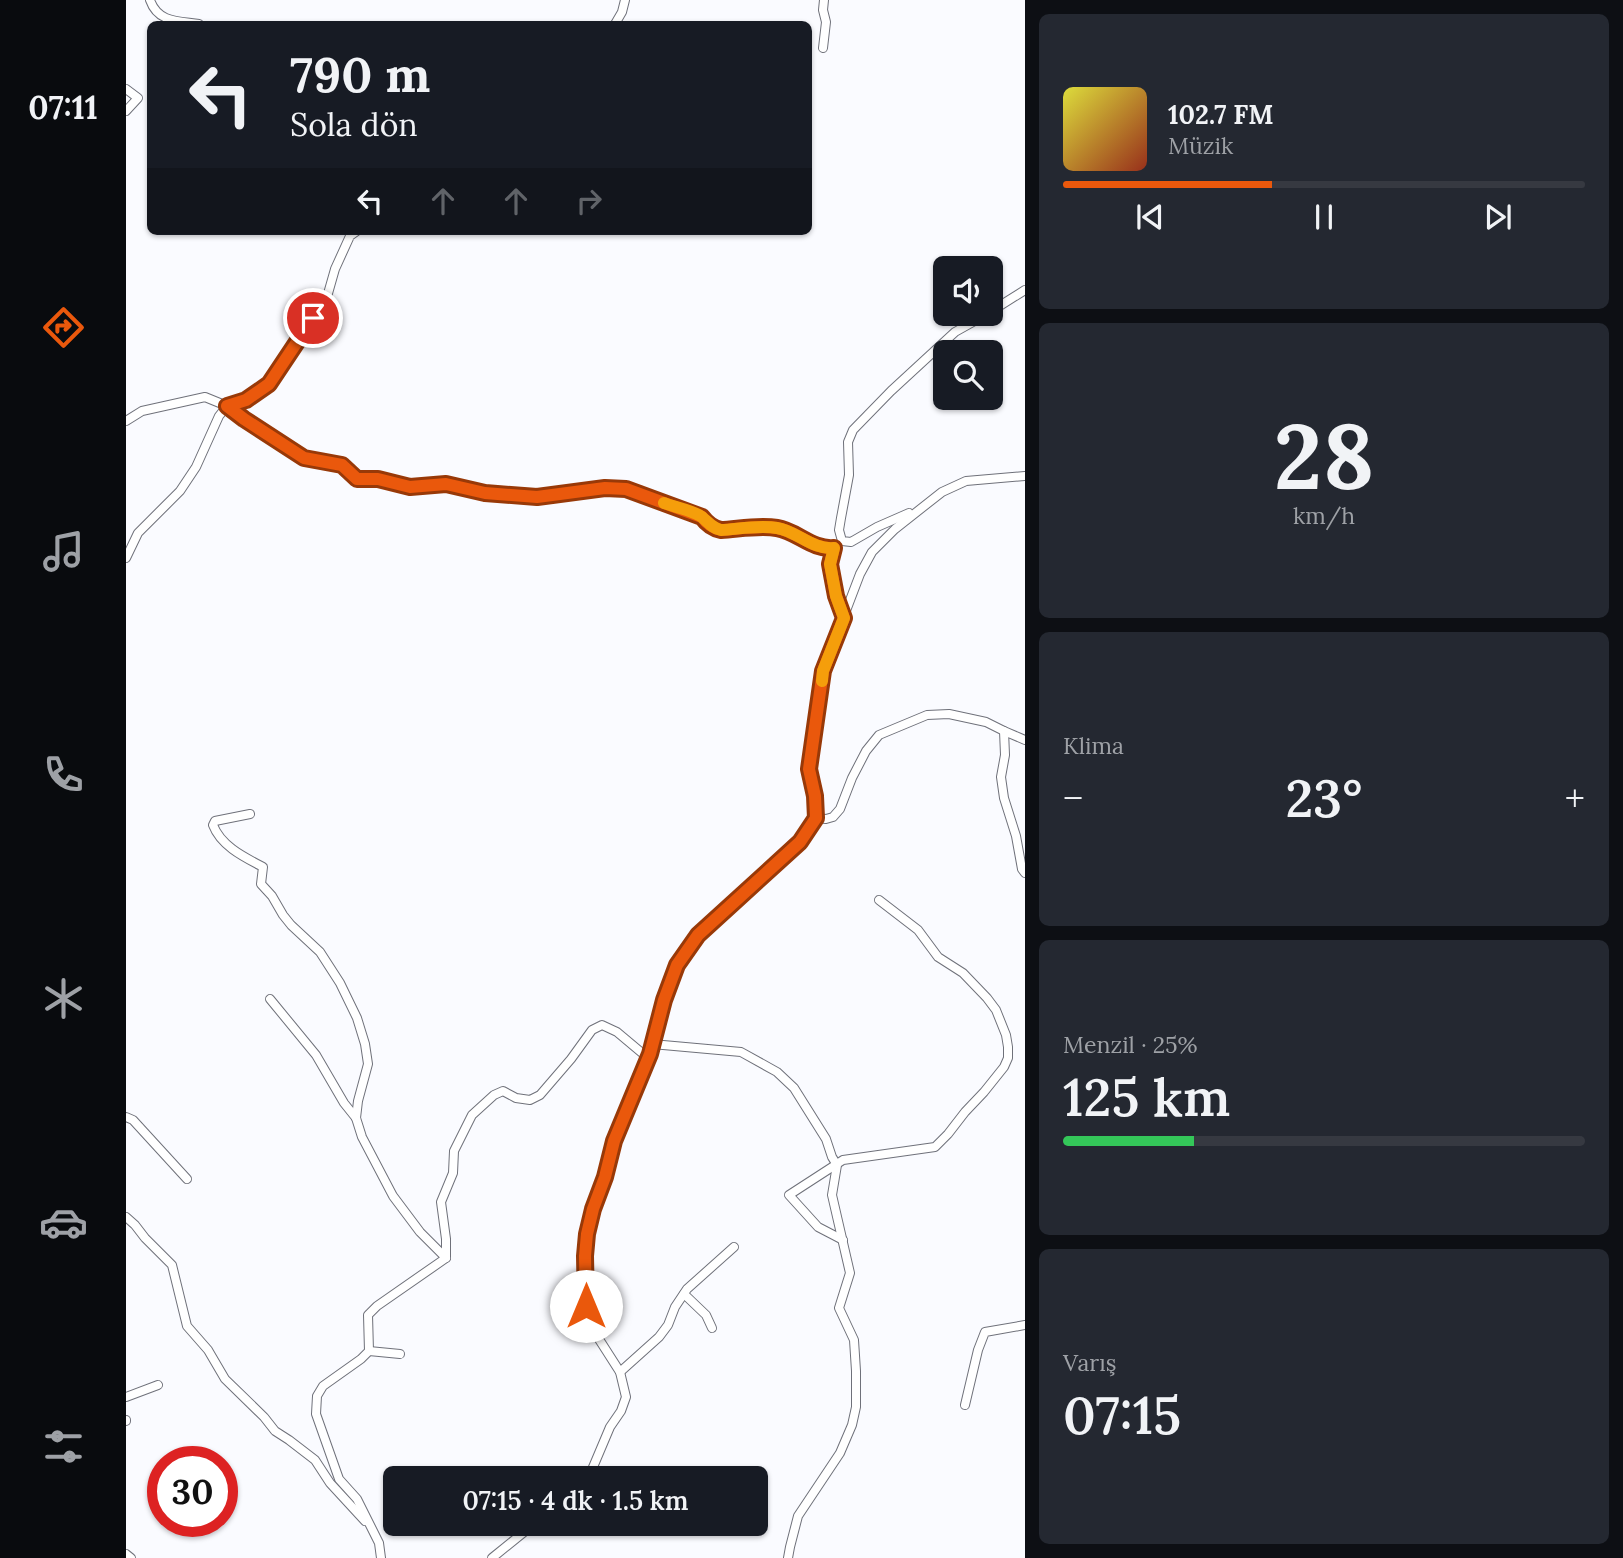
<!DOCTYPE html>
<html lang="tr">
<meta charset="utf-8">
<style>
body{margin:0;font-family:Lora,serif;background:#242831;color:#f1f3f6;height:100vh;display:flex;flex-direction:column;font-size:26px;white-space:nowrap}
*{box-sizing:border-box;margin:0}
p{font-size:23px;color:#9ea1a6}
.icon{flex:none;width:38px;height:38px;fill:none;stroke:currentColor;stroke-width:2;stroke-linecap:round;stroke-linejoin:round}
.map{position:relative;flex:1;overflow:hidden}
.side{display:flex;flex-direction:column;gap:14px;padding:14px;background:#0d0f14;width:598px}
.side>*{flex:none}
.banner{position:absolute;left:21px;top:21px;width:665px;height:214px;border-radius:10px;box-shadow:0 2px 5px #0004;background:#171b24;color:#f1f3f6;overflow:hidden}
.buttons{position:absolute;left:807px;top:256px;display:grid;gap:14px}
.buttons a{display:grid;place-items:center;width:70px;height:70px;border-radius:10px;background:#171b24;box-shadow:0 2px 5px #0004;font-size:35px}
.speed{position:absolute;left:21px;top:1446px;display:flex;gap:14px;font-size:35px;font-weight:700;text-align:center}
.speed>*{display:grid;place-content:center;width:91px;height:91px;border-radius:50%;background:#171b24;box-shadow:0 2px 5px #0004;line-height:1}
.speed .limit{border:10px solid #d22;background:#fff;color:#111}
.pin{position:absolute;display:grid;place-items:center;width:60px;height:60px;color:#fff;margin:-30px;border:4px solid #fff;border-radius:50%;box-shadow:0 2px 7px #0007}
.me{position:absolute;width:77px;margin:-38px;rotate:0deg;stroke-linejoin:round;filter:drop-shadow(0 0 5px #0008)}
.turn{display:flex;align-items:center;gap:24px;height:147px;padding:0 28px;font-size:32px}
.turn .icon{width:91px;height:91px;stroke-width:2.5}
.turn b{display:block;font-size:49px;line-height:60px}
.lanes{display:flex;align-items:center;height:66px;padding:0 28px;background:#0003;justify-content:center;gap:35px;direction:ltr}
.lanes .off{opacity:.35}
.big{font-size:52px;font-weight:600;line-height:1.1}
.side .card{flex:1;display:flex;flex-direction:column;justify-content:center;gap:10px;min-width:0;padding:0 24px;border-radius:10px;background:#242831}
.side .dial{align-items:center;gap:0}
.dial b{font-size:91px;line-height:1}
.song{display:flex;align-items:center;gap:21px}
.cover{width:84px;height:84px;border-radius:10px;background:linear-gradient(135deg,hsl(60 70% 55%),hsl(10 70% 35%))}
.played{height:7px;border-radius:4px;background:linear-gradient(90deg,#ea580c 40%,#363941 40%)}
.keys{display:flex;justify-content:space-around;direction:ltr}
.heat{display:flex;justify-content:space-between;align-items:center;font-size:38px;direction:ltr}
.charge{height:10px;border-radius:5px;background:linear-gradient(90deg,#34c759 25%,#363941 0)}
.trip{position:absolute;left:257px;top:1466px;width:385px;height:70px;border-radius:10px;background:#171b24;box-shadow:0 2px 5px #0004;font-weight:600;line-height:70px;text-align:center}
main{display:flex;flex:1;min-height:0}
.tab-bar{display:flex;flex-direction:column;width:126px;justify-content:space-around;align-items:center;background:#090b0e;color:#9ea1a6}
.tab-bar .icon{width:49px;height:49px}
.tab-bar .active{color:#ea580c}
.tab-bar b{font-size:32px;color:#f1f3f6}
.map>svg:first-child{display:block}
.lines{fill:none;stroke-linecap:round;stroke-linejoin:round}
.minor-casing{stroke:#6f717a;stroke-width:10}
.minor{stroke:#fff;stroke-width:8}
.route-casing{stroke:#983908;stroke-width:18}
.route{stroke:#ea580c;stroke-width:12}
.slow{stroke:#f59e0b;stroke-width:12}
</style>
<main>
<nav class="tab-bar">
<b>07:11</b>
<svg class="icon active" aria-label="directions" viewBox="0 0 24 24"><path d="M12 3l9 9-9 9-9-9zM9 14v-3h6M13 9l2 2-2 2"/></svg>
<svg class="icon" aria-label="music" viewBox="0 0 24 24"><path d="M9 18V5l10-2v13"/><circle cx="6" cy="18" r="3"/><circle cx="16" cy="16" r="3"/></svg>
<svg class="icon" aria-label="phone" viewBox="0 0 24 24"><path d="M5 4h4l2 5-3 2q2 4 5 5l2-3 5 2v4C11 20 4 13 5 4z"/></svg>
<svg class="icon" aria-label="climate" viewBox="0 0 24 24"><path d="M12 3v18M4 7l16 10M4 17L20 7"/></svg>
<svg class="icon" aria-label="car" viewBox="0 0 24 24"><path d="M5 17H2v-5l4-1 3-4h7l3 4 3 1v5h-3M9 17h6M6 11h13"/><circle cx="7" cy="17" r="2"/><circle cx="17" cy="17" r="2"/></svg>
<svg class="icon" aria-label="filters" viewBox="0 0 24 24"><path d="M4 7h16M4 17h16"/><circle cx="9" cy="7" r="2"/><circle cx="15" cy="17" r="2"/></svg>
</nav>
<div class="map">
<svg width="899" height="1558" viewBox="0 0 899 1558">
<rect width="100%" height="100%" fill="#fafbff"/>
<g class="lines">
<!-- minor casing -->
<g class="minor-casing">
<g id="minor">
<path d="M24,0C32,23 53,21 73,24"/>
<path d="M489,24L496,12L499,0"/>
<path d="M697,48L700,22L697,10L698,0"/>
<path d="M0,89L12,98L0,111"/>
<path d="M864,312L899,290"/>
<path d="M0,421L16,411L79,397L101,406L118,420L178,458L216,465L231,479H252L284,487L320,484L358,493L411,497L479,488L500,489L576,517C581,523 586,528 595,530C613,529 633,525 651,528C671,531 686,551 708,548"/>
<path d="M783,513L751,527L725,542L716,541L713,530L715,518L723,475L722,442L727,430L765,391L829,332L863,313"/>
<path d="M711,545C696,565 711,597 717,618"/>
<path d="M0,558L12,533L54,491L70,467L93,416L101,406L120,400L143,384L201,297L209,269L224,236L231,231"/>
<path d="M878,731L899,740"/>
<path d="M124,814L89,821L87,825C95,846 118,857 137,867L135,884L146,896L157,915L165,925L194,952L214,983L231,1018L239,1044L242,1064L232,1101L230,1118L236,1137L267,1196L294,1232L320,1258L251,1306L242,1315L243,1351L235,1359L197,1386L191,1396L190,1414L213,1479L231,1499L253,1543L255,1558"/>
<path d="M690,818L700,819L707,817L714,809L726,778L740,751L753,735L801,715L823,714L860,722L878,731L879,755L875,777L878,798L890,836L896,869L899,873"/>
<path d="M144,999L190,1055L218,1103L230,1118"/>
<path d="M526,1044L615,1052L651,1072L668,1088L700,1139L706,1157L711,1165L706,1195L724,1273L713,1308L728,1340L730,1371V1407L726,1425L714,1453L672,1516L664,1547L662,1558"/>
<path d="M0,1117L7,1120L61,1179"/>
<path d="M0,1217L9,1225L19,1238L46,1265L61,1326L82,1350L99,1379L138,1417L149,1431L163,1440L189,1460L204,1483L239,1521"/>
<path d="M717,1240L692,1227L663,1195L717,1160L809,1147L822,1134L839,1112L858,1092L878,1067L882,1058V1047L880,1035L870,1010L861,998L837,973L812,957L792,930L753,900"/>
<path d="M320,1258V1239L315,1202L327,1173L328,1151L346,1115L368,1095L377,1091L390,1098L404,1100L414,1095L445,1059L466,1030L476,1025L491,1032L522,1058"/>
<path d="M558,1294L580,1315L586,1328"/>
<path d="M243,1351L274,1354"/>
<path d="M494,1372L533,1337L542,1325L549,1307L561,1289L608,1247"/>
<path d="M0,1397L32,1385"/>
<path d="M839,1405L852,1350L859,1332L899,1325"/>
<path d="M0,1420V1421"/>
<path d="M462,1479L484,1427L495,1411L500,1397L494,1372L462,1322L459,1256L461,1234L467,1209L479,1177L488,1141L524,1054L539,1001L551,965L572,935L674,842L690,818L689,796L683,769L697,671L734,574L746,552L769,529L816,492L840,481L899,476"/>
<path d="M0,1554L5,1558"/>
<path d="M366,1558L408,1524"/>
</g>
</g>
<!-- minor -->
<use href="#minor" class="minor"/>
</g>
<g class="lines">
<!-- route casing -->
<g class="route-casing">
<path id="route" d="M187,318L143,384L120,400L101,406L118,419L178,458L216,465L231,479H252L284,487L320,484L359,493L411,497L479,488L500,489L576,517C581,524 586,528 595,530C613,529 633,525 651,528C671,531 686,550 708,548L704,564L710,596L718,618L697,671L683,769L689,796L690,818L674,842L572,935L551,965L538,1000L524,1054L488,1141L479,1177L467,1209L461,1234L459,1256L460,1306"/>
</g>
<!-- route -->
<use href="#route" class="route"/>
<!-- slow -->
<path class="slow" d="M538,503C548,507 569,511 576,517C583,523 586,528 595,530C613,529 633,525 651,528C671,531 686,550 708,548L704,564L710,596L718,618L697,671L696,681"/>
</g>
</svg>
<div class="buttons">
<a><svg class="icon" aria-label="sound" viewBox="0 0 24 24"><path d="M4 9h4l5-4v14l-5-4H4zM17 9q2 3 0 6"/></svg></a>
<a><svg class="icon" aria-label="search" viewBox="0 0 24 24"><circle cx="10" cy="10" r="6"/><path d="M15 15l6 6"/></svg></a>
</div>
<div class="speed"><div class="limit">30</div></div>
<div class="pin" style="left:187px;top:318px;background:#d93025"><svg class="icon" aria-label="arrive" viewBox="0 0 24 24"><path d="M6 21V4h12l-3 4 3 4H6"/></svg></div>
<svg class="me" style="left:460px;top:1306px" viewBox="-20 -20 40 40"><circle r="19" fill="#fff"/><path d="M0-13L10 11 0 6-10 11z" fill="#ea580c"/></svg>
<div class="trip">07:15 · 4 dk · 1.5 km</div>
<div class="banner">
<div class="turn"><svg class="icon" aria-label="left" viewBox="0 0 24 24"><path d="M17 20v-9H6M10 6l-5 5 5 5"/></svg><div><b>790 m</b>Sola dön</div></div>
<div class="lanes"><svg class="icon" aria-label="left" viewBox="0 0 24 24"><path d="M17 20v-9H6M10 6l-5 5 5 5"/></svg><svg class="icon off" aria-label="ahead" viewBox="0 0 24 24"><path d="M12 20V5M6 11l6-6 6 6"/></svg><svg class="icon off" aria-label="ahead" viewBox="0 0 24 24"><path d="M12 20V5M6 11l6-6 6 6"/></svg><svg class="icon off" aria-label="right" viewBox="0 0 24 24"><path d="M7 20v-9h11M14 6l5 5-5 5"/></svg></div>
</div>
</div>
<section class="side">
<div class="card">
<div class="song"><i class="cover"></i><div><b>102.7 FM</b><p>Müzik</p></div></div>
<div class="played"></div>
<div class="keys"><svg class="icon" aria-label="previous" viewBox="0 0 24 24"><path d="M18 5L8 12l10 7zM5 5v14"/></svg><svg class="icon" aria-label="pause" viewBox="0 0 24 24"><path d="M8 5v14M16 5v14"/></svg><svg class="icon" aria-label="next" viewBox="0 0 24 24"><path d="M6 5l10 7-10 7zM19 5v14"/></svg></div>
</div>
<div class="card dial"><b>28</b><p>km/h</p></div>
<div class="card"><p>Klima</p>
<div class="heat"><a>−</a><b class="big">23°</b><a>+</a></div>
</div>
<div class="card"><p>Menzil · 25%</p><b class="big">125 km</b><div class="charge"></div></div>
<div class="card"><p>Varış</p><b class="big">07:15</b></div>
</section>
</main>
